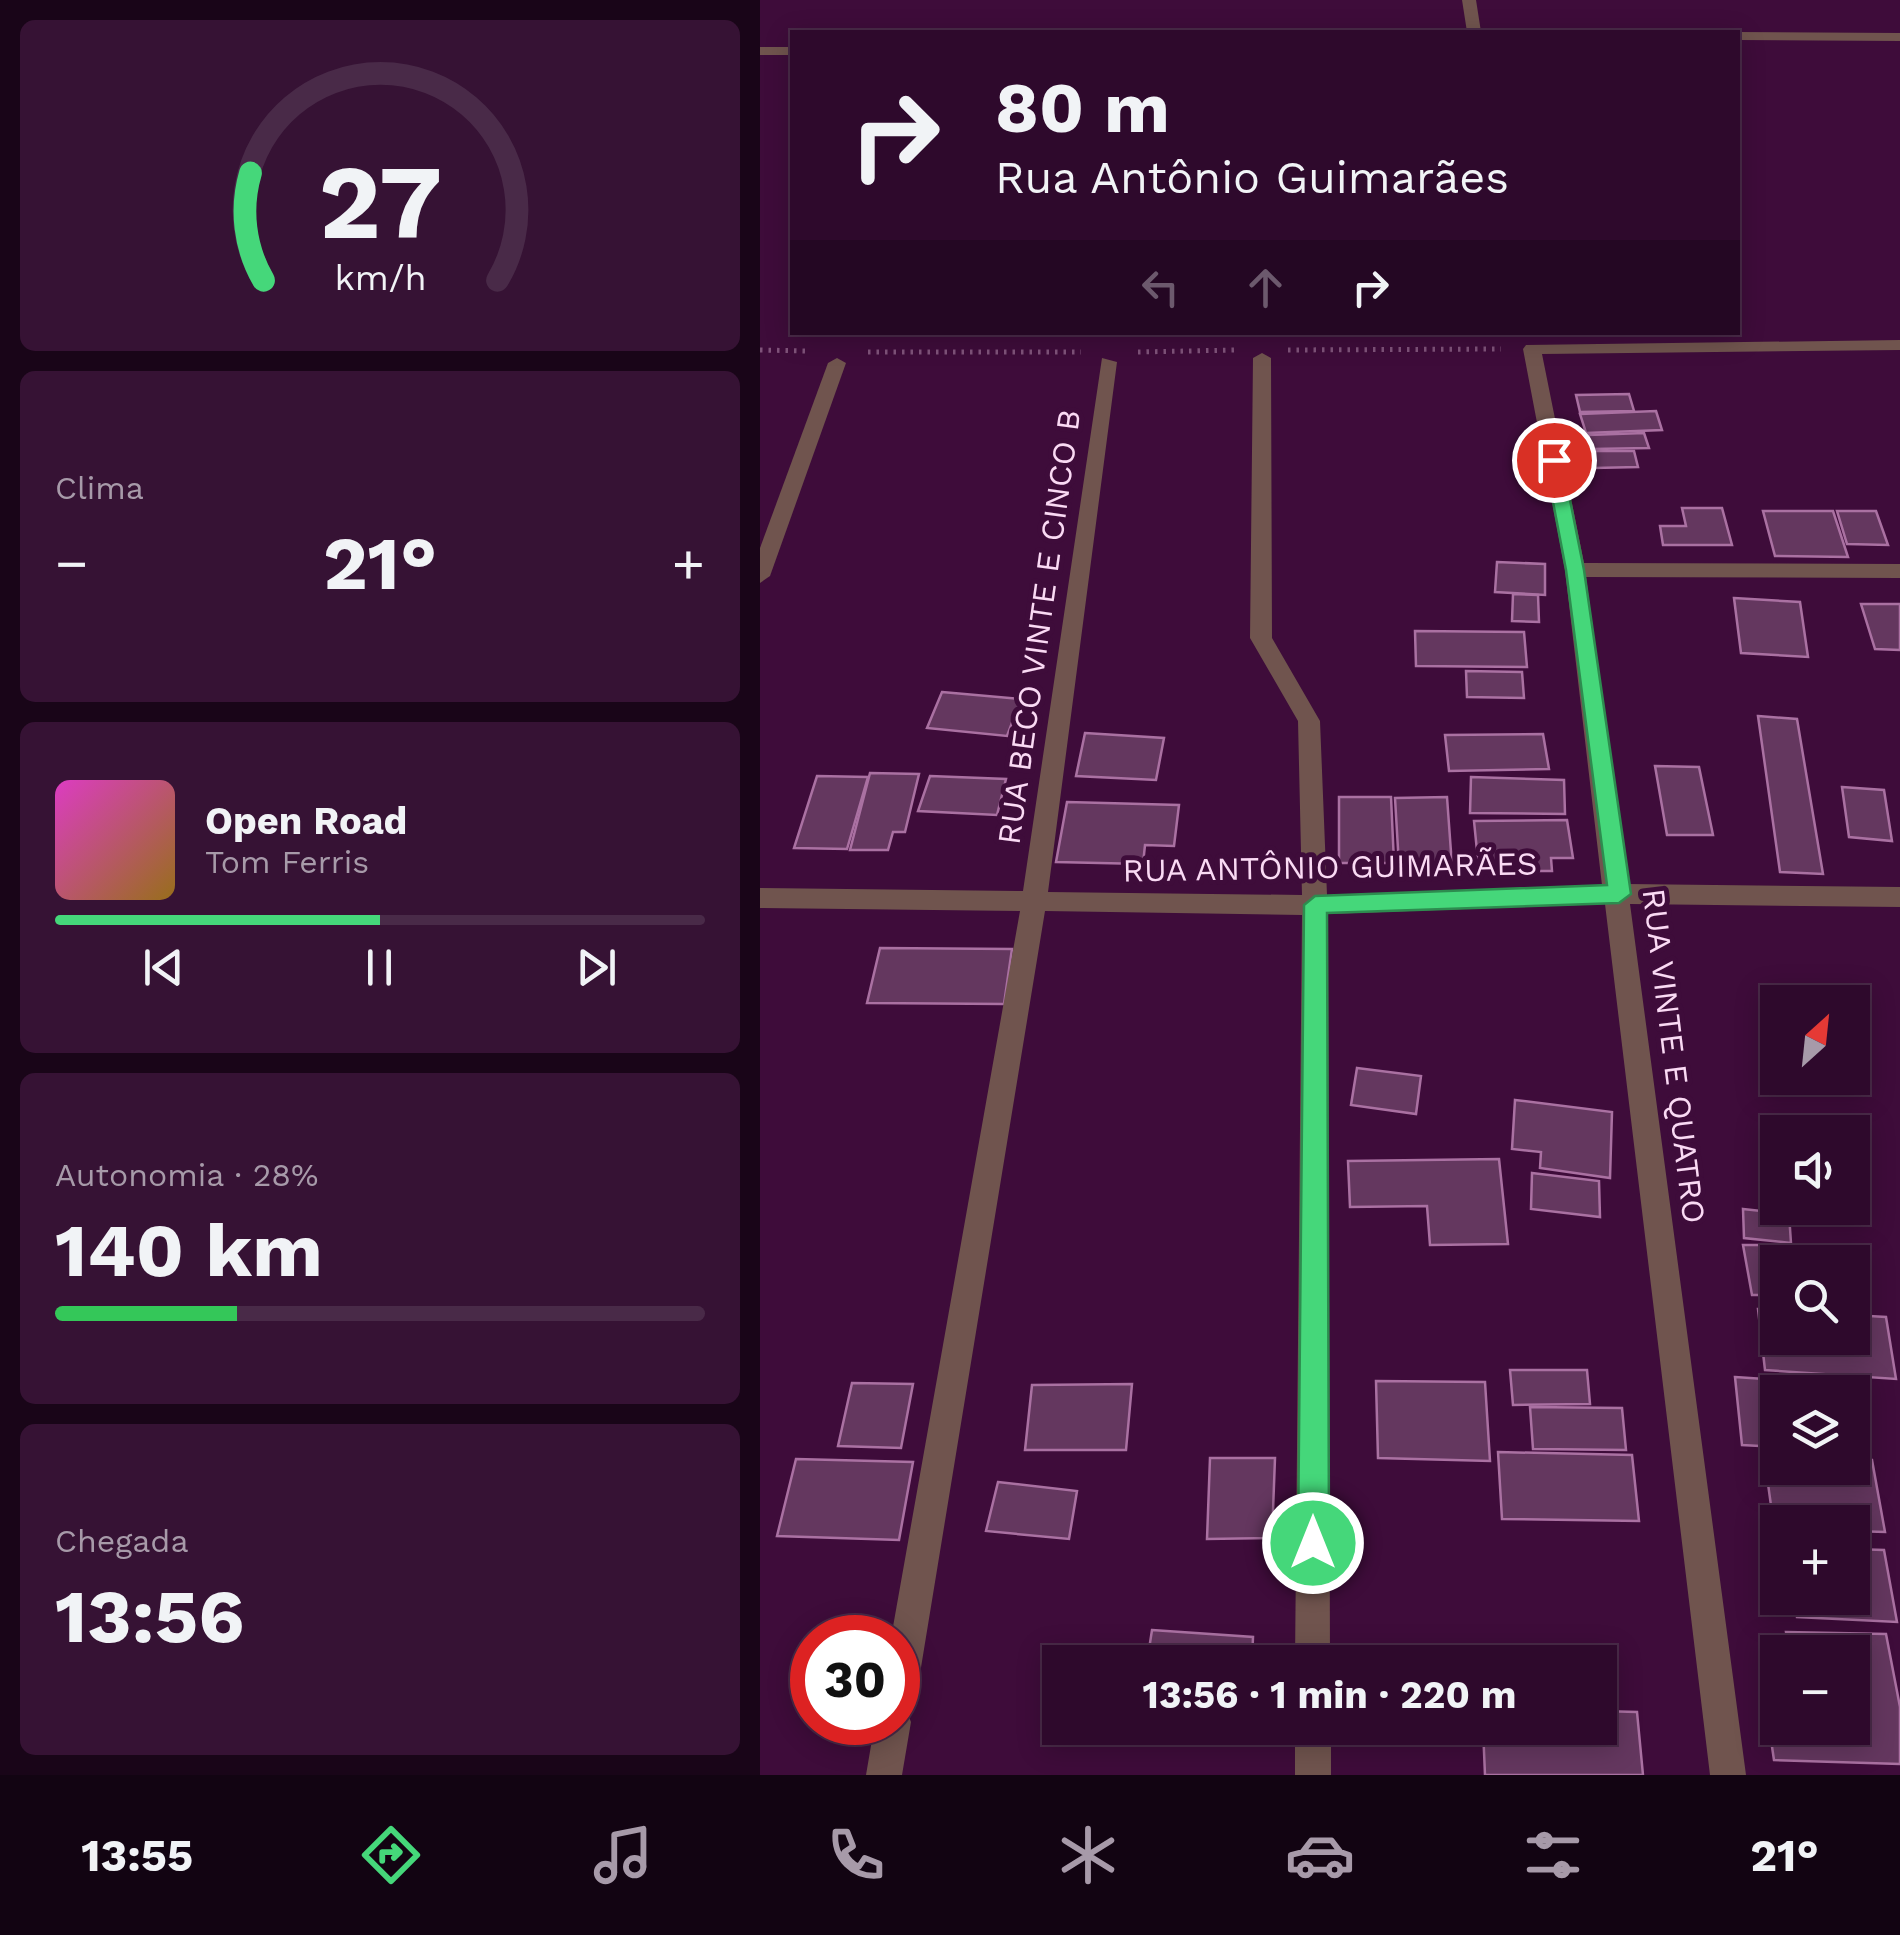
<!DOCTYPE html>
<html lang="pt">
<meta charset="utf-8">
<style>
body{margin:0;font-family:"Work Sans",sans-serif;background:#361234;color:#f1f3f6;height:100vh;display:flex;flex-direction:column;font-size:38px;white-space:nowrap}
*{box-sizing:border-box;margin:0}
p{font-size:32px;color:#a79aa9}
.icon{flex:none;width:55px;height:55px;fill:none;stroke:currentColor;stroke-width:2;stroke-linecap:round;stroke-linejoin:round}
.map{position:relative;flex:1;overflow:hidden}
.drawer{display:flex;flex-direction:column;gap:20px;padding:20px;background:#190518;width:760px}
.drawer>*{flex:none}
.banner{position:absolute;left:30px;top:30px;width:950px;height:305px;border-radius:0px;box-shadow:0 5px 25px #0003,0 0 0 2px #492a48;background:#2e092c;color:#f1f3f6;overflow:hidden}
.needle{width:65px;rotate:27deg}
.tools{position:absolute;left:1000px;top:985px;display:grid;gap:20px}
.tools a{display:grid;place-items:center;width:110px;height:110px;border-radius:0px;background:#2e092c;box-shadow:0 5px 25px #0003,0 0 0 2px #492a48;font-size:50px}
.speed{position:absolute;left:30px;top:1615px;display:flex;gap:20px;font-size:50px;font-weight:700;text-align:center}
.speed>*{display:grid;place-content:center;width:130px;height:130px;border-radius:50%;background:#2e092c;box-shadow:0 5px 25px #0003,0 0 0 2px #492a48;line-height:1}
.speed .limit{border:15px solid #d22;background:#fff;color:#111}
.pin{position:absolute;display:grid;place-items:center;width:85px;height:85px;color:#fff;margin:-42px;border:5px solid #fff;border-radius:50%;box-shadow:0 2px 10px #0007}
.me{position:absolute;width:110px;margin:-55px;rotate:0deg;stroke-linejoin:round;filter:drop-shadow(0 0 8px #0008)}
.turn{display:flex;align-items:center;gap:35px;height:210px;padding:0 40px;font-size:45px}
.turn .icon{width:130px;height:130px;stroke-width:2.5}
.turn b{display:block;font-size:70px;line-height:85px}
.lanes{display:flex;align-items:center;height:95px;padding:0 40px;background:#0003;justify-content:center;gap:50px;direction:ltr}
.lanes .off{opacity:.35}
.big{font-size:75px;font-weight:700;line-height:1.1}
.drawer .widget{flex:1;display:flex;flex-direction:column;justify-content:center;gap:15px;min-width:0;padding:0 35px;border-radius:15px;background:#361234}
.drawer .dial{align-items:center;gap:0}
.dial svg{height:260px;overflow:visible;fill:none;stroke:#492a48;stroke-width:7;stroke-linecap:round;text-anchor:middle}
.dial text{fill:#f1f3f6;stroke:none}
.song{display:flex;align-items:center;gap:30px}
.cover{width:120px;height:120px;border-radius:15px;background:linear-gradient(135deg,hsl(310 70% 55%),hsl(40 70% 35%))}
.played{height:10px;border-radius:5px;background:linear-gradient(90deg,#45d77a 50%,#492a48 50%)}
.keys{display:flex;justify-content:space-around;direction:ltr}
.heat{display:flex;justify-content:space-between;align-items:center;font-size:55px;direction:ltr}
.charge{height:15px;border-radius:8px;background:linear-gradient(90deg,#34c759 28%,#492a48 0)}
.trip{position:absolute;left:282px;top:1645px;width:575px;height:100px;border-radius:0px;background:#2e092c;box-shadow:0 5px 25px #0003,0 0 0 2px #492a48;font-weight:700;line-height:100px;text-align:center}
.menu{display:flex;height:160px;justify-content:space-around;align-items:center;background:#120412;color:#a79aa9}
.menu .icon{width:70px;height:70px}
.menu .selected{color:#45d77a}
.menu b{font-size:45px;color:#f1f3f6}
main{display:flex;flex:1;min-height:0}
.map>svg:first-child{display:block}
.building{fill:#64375f;stroke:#aa71a2;stroke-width:2.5}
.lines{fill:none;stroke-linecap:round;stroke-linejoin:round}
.path{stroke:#7f537a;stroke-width:5;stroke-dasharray:2.5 6;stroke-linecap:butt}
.minor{fill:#70544e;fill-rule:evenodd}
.route{fill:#45d77a;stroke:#2d8c4f;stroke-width:2.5}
.labels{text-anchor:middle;stroke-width:10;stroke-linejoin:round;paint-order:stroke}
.street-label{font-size:32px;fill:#fadaf4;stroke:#3e0c3a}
</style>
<main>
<section class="drawer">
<div class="widget dial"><svg viewBox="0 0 100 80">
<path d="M14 69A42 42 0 1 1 86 69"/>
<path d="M14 69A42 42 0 0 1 10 36" stroke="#45d77a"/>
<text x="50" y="56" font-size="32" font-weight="700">27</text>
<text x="50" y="72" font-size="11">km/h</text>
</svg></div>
<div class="widget"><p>Clima</p>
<div class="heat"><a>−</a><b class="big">21°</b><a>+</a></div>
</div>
<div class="widget">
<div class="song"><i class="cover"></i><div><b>Open Road</b><p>Tom Ferris</p></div></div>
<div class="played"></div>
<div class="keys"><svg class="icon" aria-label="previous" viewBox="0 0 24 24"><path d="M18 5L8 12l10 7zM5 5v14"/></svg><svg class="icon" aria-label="pause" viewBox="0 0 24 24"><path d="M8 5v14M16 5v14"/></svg><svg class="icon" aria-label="next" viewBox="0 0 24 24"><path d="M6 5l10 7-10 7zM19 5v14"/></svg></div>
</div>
<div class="widget"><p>Autonomia · 28%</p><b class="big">140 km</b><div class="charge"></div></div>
<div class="widget"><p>Chegada</p><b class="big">13:56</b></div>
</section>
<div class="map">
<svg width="1140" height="1775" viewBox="0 0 1140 1775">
<rect width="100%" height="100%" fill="#3e0c3a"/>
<!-- building -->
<g class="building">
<path d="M869,394L874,411L820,412L816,395Z"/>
<path d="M896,411L902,430L826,433L820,414Z"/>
<path d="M884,433L889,448L832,449L828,435Z"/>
<path d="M830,451H874L878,467L834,468Z"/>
<path d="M922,508H962L972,545H903L900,526H926Z"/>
<path d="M1003,511H1073L1088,557L1015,556Z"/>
<path d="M1077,511H1116L1128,545L1087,544Z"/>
<path d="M737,562L785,564V595L735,592Z"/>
<path d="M753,594L778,595L779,622L752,621Z"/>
<path d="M974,598L1040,602L1048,657L981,653Z"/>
<path d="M1101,604H1140V650L1115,649Z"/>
<path d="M655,631L764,632L767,667L656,666Z"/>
<path d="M706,671L762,672L764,698L707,697Z"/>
<path d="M182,692L261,699L247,736L167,728Z"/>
<path d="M998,716L1037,719L1063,874L1020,872Z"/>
<path d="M325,733L404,738L396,780L316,776Z"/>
<path d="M783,734L789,769L689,771L685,735Z"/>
<path d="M895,766L939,767L953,835H907Z"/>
<path d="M110,773L159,774L145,832H133L128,850H90Z"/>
<path d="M57,776L108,777L87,849L34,848Z"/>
<path d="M170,776L246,779L237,815L158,811Z"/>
<path d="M711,777L804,780L805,814L710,813Z"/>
<path d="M1082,787L1124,790L1132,841L1089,837Z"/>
<path d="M579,797H631L634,863H579Z"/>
<path d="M687,797L692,866H639L635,798Z"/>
<path d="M307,802L419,805L414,846L385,845L383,864L296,862Z"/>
<path d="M807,820L813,858H791L792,871H719L714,821Z"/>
<path d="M120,948L252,949L244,1004L107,1003Z"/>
<path d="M597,1068L661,1076L656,1114L591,1105Z"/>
<path d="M755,1100L852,1112L850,1178L780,1168L781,1152L752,1149Z"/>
<path d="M739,1159L748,1244L670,1245L667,1206L590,1207L588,1161Z"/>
<path d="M772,1173L839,1181L840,1217L771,1209Z"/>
<path d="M983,1209L1029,1214L1031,1243L984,1238Z"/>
<path d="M983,1245H1078L1082,1262H1018V1295H992Z"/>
<path d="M998,1309L1018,1310V1338H1092V1315L1126,1317L1136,1379L1005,1370Z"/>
<path d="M750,1370H827L830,1404L753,1405Z"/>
<path d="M975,1377L1094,1385L1105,1454L1092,1453V1392H1018V1447L982,1445Z"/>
<path d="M616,1381L725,1382L730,1461L618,1458Z"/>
<path d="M92,1383L153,1384L141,1448L78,1446Z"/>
<path d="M372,1384L366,1450H265L272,1385Z"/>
<path d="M770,1407L862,1408L866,1450L773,1449Z"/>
<path d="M738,1452L872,1455L879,1521L742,1519Z"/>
<path d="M1004,1455L1018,1456V1468H1092V1459L1112,1460L1125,1532L1092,1531V1522H1018L1014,1527Z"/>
<path d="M450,1458H515L512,1538L447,1539Z"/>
<path d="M36,1459L153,1462L139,1540L17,1536Z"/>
<path d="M238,1482L317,1491L309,1539L226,1531Z"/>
<path d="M1092,1549L1124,1550L1137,1622L1037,1617L1035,1598H1092Z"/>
<path d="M392,1630L493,1637L492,1662H387Z"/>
<path d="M1026,1632L1126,1634L1140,1707V1764L1014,1760L1005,1700H1018V1728H1092V1652H1029Z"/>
<path d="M840,1711L877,1712L883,1775H725L723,1728H840Z"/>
</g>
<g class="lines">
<!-- path -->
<g class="path">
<path d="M0,350L46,351"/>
<path d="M528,350L741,349"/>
<path d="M108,352H321"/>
<path d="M378,352L476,350"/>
</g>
<!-- minor -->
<g class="minor">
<path d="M702,0H716L721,32H707Z"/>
<path d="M975,32H978L1140,33V41L978,40Z"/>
<rect x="0" y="47" width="32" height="8"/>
<path d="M1140,340V350L782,354L824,563L1140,564V578L826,577L867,884L1140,887V907L870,904L986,1775H950L845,904L568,914L570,1662H535L542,915L285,911L156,1698L147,1712L151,1722L142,1775H106L115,1722H138V1638H131L260,911L0,908V888L263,891L342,358L357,362L288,892L542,895L538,721L490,638L493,358L502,353L511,358L512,638L560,721L567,895L842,885L805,570L763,349L766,345Z"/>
<path d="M77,358L86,363L10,576L0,583V548L68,363Z"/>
<rect x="535" y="1728" width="36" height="47"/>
</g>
</g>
<!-- route -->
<path class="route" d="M794,454L802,460L824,570L871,894L859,903L567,913L569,1543L564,1554L553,1558L542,1554L538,1543L544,905L555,896L847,885L806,570L785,460Z"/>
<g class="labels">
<!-- street labels -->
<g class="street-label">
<text transform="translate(279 627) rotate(-82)" y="11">RUA BECO VINTE E CINCO B</text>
<text transform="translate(570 867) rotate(-1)" y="11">RUA ANTÔNIO GUIMARÃES</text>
<text transform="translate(914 1056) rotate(83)" y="11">RUA VINTE E QUATRO</text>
</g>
</g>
</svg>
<div class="tools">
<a><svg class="needle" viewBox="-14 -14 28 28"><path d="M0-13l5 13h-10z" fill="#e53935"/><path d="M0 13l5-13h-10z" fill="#a79aa9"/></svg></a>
<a><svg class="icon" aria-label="sound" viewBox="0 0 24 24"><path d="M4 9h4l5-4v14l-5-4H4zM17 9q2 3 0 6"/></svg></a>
<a><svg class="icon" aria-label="search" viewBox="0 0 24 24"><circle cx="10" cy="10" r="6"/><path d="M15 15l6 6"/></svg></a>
<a><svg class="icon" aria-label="layers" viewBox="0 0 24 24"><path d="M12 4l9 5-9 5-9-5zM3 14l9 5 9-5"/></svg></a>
<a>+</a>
<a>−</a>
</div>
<div class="speed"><div class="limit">30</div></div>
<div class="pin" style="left:794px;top:460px;background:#d93025"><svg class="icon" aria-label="arrive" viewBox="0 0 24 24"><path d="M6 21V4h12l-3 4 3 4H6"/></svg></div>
<svg class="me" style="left:553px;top:1543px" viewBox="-20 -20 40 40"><circle r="17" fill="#45d77a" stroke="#fff" stroke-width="3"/><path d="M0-11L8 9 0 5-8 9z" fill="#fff"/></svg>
<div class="trip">13:56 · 1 min · 220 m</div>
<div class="banner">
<div class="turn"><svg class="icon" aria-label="right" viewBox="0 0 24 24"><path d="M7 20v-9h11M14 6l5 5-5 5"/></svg><div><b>80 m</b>Rua Antônio Guimarães</div></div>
<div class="lanes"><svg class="icon off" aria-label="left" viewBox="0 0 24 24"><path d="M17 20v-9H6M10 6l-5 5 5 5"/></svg><svg class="icon off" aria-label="ahead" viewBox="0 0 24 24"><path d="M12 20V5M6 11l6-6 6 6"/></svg><svg class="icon" aria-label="right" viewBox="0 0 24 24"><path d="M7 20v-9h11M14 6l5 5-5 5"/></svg></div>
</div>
</div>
</main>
<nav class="menu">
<b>13:55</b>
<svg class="icon selected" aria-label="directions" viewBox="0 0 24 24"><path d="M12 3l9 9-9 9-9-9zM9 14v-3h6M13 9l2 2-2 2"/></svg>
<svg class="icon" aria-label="music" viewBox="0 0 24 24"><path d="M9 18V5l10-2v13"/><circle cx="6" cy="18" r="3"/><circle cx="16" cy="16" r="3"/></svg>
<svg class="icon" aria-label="phone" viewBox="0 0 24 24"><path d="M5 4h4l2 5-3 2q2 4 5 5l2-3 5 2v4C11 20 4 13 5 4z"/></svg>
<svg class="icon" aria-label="climate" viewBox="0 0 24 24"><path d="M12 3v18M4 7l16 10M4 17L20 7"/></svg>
<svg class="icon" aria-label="car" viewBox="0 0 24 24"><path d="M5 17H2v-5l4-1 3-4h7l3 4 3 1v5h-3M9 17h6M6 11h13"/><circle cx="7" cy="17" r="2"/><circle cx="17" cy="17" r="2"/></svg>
<svg class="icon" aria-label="filters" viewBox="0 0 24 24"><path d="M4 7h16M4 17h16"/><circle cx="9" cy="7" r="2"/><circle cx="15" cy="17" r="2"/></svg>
<b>21°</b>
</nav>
